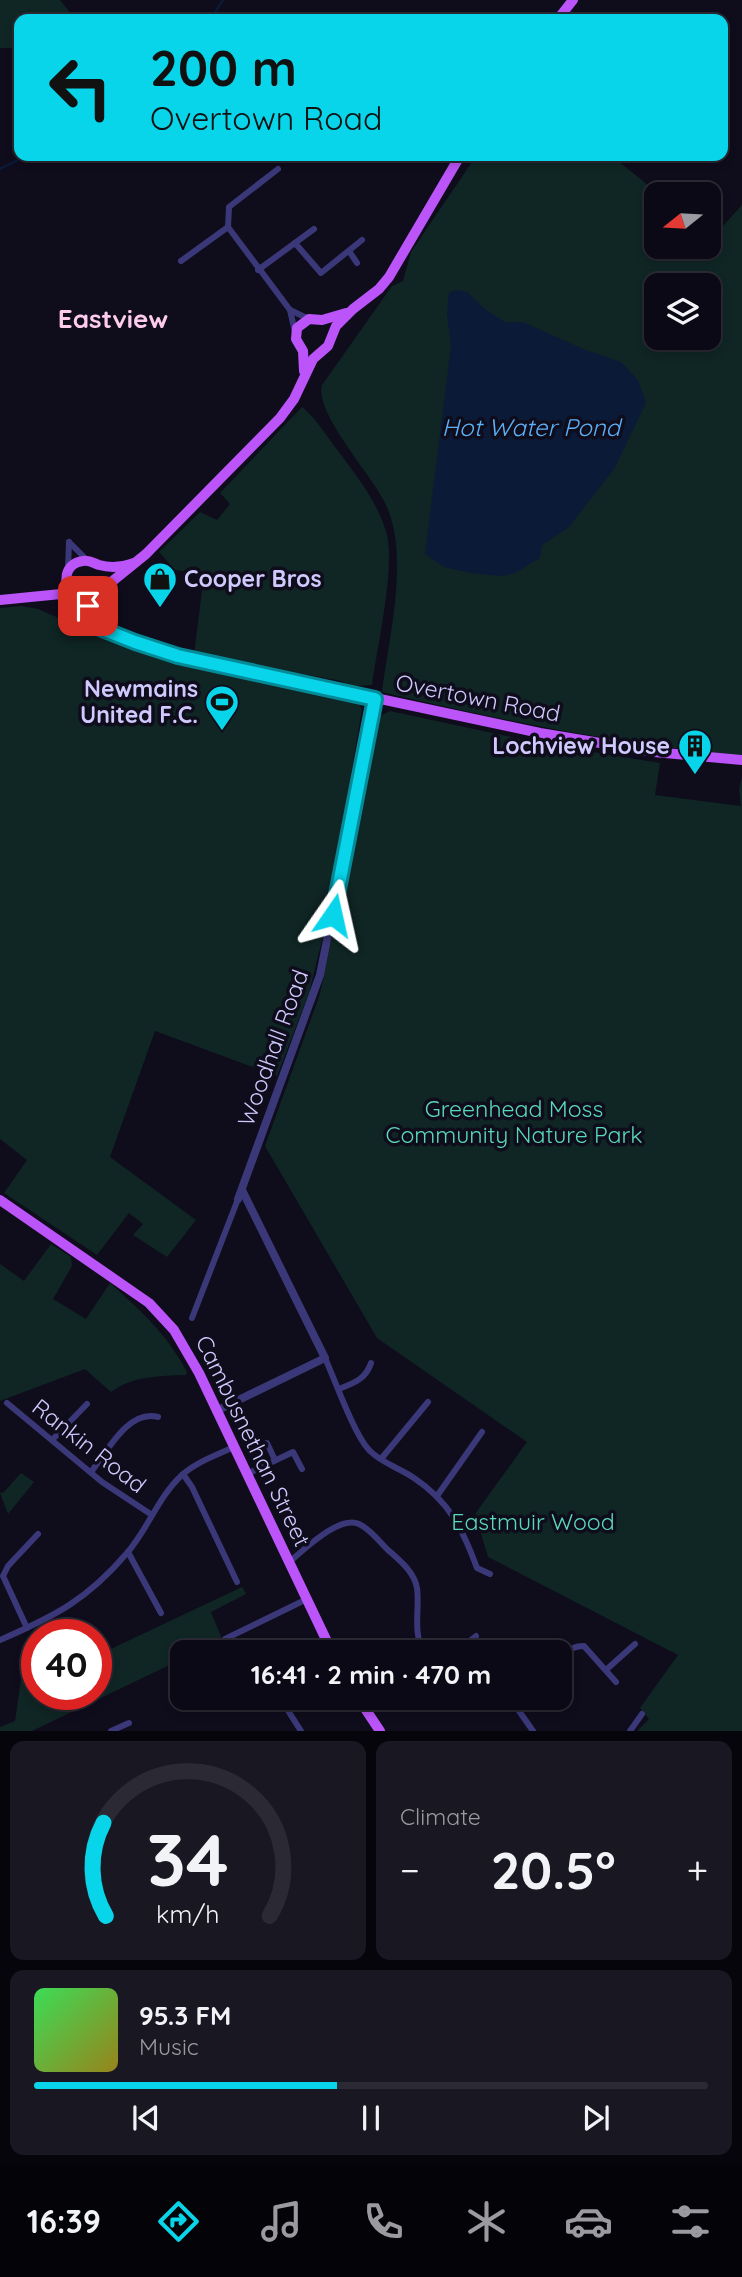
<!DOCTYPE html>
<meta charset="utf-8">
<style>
body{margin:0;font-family:Quicksand,sans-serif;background:#191722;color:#f1f3f6;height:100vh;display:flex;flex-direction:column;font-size:26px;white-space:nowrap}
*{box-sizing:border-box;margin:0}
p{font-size:23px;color:#9a9aa0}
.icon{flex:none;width:38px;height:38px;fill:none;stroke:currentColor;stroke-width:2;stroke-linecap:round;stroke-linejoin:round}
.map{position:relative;height:1731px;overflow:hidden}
.sheet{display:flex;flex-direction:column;gap:10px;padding:10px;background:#06050c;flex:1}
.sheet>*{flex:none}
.hud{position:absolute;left:14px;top:14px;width:714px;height:147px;border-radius:14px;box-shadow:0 4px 10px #0003,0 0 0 2px #2b2a34;background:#08d4ea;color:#111;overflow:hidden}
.needle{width:46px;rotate:252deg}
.controls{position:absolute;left:644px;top:182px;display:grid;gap:14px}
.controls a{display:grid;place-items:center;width:77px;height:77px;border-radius:14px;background:#0b0915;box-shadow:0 4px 10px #0003,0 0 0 2px #2b2a34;font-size:35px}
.speed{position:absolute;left:21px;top:1619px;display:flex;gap:14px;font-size:35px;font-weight:700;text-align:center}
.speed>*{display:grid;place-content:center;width:91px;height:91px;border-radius:50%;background:#0b0915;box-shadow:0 4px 10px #0003,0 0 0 2px #2b2a34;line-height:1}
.speed .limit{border:10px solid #d22;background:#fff;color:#111}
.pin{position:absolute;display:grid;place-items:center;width:60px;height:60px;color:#fff;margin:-30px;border-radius:14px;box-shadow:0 4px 10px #0006}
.me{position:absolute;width:77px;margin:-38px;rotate:11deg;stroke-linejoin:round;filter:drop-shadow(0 0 5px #0008)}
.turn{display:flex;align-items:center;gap:24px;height:147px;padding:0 21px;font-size:32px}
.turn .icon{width:91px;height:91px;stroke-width:2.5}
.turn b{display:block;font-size:49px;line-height:60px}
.big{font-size:52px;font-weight:700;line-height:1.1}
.sheet .widget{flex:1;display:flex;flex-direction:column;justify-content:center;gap:10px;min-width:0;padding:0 24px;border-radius:14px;background:#191722}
.sheet .dial{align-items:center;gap:0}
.dial svg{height:182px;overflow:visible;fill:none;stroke:#2b2a34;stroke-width:7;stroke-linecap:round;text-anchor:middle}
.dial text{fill:#f1f3f6;stroke:none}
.song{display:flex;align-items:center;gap:21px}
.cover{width:84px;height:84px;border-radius:10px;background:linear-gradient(135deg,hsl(130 70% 55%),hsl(50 70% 35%))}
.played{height:7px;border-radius:4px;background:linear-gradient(90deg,#08d4ea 45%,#2b2a34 45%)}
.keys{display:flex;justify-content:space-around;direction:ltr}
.heat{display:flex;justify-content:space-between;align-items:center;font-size:38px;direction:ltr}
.sheet .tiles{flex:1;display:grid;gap:10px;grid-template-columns:1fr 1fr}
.widget:last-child{grid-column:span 2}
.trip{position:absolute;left:170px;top:1640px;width:402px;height:70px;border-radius:14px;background:#0b0915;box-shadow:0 4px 10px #0003,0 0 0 2px #2b2a34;font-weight:700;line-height:70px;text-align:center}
.tabs{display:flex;height:112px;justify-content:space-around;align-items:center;background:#040408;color:#9a9aa0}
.tabs .icon{width:49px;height:49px}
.tabs .active{color:#08d4ea}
.tabs b{font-size:32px;color:#f1f3f6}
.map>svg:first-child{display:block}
.green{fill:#0f2625;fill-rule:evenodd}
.water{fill:#0a1a37}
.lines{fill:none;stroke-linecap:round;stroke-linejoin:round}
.stream{stroke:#0a1a37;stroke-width:2.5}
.minor{stroke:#3b3879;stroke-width:6}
.tertiary{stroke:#3b3879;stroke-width:8}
.primary{stroke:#bb54f9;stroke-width:10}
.route-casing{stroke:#058a98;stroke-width:18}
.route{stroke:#08d4ea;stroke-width:12}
.labels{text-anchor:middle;stroke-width:7;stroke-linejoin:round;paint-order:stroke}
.poi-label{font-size:23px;font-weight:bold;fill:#cfc9fd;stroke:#0f0c1c;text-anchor:end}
.street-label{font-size:23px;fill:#cfc9fd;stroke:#0f0c1c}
.park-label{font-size:23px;fill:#59d9b9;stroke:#0f0c1c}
.water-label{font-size:24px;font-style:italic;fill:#5bb0f9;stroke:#0f0c1c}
.quarter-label{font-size:26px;font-weight:bold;fill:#fdcbeb;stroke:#0f0c1c}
</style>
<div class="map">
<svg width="742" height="1731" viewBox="0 0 742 1731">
<rect width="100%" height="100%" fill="#0f0c1c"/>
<!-- green -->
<g class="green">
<path d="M0,0H60L75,19H19V48H0Z"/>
<path d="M476,156H612L659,194H656V247H709V236L712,238L742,205V755C620,745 501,720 382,692C389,636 411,552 384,501C371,474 314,412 322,385L392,286L403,281L411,252ZM656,285H709V338H656Z"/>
<path d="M302,407C318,420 326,436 339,452C358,478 379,504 387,535C395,570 377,647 372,685L355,686L337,680L194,655L204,574L175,570L159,552L200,512L217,520L230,504L220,493Z"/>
<path d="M22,606L38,609L120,645L161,659L350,699L359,704L362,709L326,924L309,993L277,1076L155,1031L110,1157L196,1220L167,1257L133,1235L143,1224L129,1213L97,1255L4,1193L27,1160L0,1139V608Z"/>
<path d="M390,711L544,744L660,763L655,795L741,806L739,790L742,776V1731H637L649,1719L640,1708L678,1655L488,1557L475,1514L527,1442L377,1338L265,1146L320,994L377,723L382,715Z"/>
<path d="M51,1244L71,1257L72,1266L53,1299L86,1319L110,1283C142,1312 167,1334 187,1372L186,1375C160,1376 132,1376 111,1392L85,1369L0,1401V1264L24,1281Z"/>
<path d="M21,1473L34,1482L8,1514L0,1493L4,1492Z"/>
<path d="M242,1587L246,1594L211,1612L222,1639L195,1652H182V1659L32,1731H0V1727L15,1721L21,1679L37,1674V1694H96V1656Z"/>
</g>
<!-- water -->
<path class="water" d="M456,290L467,292L486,310L505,322H523L583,349L621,362L638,380L646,403L614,469L568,528L542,545L540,558L515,573L501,576L471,573L444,567L425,554L451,347L447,313L449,293Z"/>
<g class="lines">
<!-- stream -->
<g class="stream">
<path d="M211,19L223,0"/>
<path d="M0,169L26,156"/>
</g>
<!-- minor -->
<g class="minor">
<path d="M278,169L229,207L228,227L290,310L295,332"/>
<path d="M295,243L321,273L362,240"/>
<path d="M349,251L357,263"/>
<path d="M181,261L228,227"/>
<path d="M258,270L314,229"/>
<path d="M290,310L309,319"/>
<path d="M69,542L87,560"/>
<path d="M68,568L69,542"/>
<path d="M192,1318L238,1199"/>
<path d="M325,1358C335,1380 354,1434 369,1450C381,1463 400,1468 414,1478C450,1502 463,1530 477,1568L490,1574"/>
<path d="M339,1389C354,1383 366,1379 371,1363"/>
<path d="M7,1403L102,1482L152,1515"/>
<path d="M52,1440L87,1404"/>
<path d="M267,1443L275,1460"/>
<path d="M381,1459L428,1402"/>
<path d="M91,1472C107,1452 128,1409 158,1417"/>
<path d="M183,1474L192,1487L237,1582"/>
<path d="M247,1474L293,1452L302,1469"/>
<path d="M437,1496L482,1432"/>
<path d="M128,1552L161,1613"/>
<path d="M289,1562C304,1550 339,1515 359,1524C370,1529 379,1541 387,1549C399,1560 414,1571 417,1588C420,1609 412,1632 424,1652"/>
<path d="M27,1628L3,1576L8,1566L38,1534"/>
<path d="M225,1639L307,1599"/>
<path d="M0,1640C55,1616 87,1600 127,1553C148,1529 158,1497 182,1475C196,1462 217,1455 234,1447"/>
<path d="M456,1652L476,1636"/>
<path d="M560,1659C568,1651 572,1646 584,1646L616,1682"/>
<path d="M607,1669L635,1644"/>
<path d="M280,1698L301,1731"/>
<path d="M474,1698C487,1707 492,1704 505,1698"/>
<path d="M510,1698L533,1731"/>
<path d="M111,1731L129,1723"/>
<path d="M630,1731L642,1714"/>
</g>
<!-- tertiary -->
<g class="tertiary">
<path d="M238,1199L320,975L375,699"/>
<path d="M216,1411L325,1358L242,1190"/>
</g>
<!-- primary -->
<g class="primary">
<path d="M558,19L573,0"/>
<path d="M304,371L303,351L296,339L297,328L309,319L322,320L346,313"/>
<path d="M73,596C62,584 64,563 83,561C90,560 93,563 99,565C110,568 123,567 134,563"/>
<path d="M0,600L61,594L84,600H90"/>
<path d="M84,600L102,629L178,656L540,733L654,752L742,760"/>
<path d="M94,617L96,601L104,588L146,554L280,418L294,399L313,359L328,346L336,326L353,309L379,289L389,277L460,156"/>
<path d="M0,1200L149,1303L174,1330L199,1373L332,1652"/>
<path d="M358,1698L380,1731"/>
</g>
</g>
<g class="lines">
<!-- route casing -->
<g class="route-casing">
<path id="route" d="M88,606L97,623L102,629L135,642L178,656L375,699L333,915"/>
</g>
<!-- route -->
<use href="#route" class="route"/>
</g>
<!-- icons -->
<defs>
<g id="shop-pin" transform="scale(1.75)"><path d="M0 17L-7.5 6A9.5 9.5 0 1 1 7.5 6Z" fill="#08d4ea" stroke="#0f0c1c"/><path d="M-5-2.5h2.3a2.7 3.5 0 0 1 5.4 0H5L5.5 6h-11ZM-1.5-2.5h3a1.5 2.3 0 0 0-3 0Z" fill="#111"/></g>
<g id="stadium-pin" transform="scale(1.75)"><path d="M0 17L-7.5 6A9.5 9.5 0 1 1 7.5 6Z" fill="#08d4ea" stroke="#0f0c1c"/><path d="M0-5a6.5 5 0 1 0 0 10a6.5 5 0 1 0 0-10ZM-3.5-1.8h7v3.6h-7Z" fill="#111"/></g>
<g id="building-pin" transform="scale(1.75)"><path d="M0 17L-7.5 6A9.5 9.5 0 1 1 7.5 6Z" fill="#08d4ea" stroke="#0f0c1c"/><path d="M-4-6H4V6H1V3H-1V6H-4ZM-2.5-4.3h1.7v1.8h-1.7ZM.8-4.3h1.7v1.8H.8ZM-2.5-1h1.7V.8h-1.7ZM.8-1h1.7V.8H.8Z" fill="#111"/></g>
</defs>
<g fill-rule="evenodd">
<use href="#shop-pin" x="160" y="579"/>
<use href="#stadium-pin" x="222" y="702"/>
<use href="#building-pin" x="695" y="746"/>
</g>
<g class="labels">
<!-- poi labels -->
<g class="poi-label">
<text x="184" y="587" text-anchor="start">Cooper Bros</text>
<text x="198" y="697">Newmains<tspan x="198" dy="26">United F.C.</tspan></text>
<text x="670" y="754">Lochview House</text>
</g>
<!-- street labels -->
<g class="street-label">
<text transform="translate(478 698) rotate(11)" y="8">Overtown Road</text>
<text transform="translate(273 1048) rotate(-70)" y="8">Woodhall Road</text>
<text transform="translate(253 1441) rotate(64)" y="8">Cambusnethan Street</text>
<text transform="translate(89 1446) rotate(38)" y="8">Rankin Road</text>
</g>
<!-- park labels -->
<g class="park-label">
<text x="514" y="1117">Greenhead Moss<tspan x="514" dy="26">Community Nature Park</tspan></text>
<text x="533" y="1530">Eastmuir Wood</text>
</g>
<!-- water labels -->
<g class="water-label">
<text x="531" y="436">Hot Water Pond</text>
</g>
<!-- quarter labels -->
<g class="quarter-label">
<text x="113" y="328">Eastview</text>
</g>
</g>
</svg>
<div class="controls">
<a><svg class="needle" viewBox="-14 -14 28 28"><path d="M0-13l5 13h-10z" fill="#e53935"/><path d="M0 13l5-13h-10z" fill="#9a9aa0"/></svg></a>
<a><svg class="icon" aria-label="layers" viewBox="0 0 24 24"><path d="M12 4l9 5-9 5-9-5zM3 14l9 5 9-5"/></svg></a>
</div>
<div class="speed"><div class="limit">40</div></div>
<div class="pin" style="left:88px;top:606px;background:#d93025"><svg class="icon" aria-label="arrive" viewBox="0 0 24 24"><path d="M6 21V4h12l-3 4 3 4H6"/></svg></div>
<svg class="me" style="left:333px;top:915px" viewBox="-20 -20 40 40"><path d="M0-17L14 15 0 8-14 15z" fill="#08d4ea" stroke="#fff" stroke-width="4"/></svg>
<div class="trip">16:41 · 2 min · 470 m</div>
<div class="hud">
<div class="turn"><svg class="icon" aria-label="left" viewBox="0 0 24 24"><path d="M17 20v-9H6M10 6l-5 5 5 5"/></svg><div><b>200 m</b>Overtown Road</div></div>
</div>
</div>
<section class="sheet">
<div class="tiles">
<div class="widget dial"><svg viewBox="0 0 100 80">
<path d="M14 69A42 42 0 1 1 86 69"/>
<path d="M14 69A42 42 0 0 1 13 28" stroke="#08d4ea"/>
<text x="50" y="56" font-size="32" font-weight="700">34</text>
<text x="50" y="72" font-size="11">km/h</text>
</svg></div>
<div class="widget"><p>Climate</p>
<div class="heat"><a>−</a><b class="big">20.5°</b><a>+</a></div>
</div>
<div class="widget">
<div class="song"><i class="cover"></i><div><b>95.3 FM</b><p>Music</p></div></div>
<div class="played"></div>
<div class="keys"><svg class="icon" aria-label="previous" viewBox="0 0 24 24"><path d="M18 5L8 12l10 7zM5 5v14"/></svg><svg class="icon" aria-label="pause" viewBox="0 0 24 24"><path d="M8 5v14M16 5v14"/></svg><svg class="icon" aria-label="next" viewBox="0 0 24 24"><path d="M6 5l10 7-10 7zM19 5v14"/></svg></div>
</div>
</div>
</section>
<nav class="tabs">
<b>16:39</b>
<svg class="icon active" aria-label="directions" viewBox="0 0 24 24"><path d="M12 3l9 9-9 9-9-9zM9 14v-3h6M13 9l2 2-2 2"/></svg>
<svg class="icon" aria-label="music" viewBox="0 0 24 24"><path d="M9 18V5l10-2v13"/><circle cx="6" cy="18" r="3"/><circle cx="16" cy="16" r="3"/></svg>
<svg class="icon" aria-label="phone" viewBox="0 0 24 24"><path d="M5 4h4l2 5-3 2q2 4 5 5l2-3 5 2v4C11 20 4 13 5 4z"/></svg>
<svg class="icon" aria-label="climate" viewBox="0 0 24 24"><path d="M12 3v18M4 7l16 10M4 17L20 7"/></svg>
<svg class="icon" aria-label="car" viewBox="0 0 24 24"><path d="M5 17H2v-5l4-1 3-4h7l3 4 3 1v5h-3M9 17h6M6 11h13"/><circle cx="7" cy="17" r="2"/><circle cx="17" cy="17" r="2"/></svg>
<svg class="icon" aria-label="filters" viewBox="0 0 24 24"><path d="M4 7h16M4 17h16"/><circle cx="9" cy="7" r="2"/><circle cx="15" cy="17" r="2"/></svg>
</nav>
